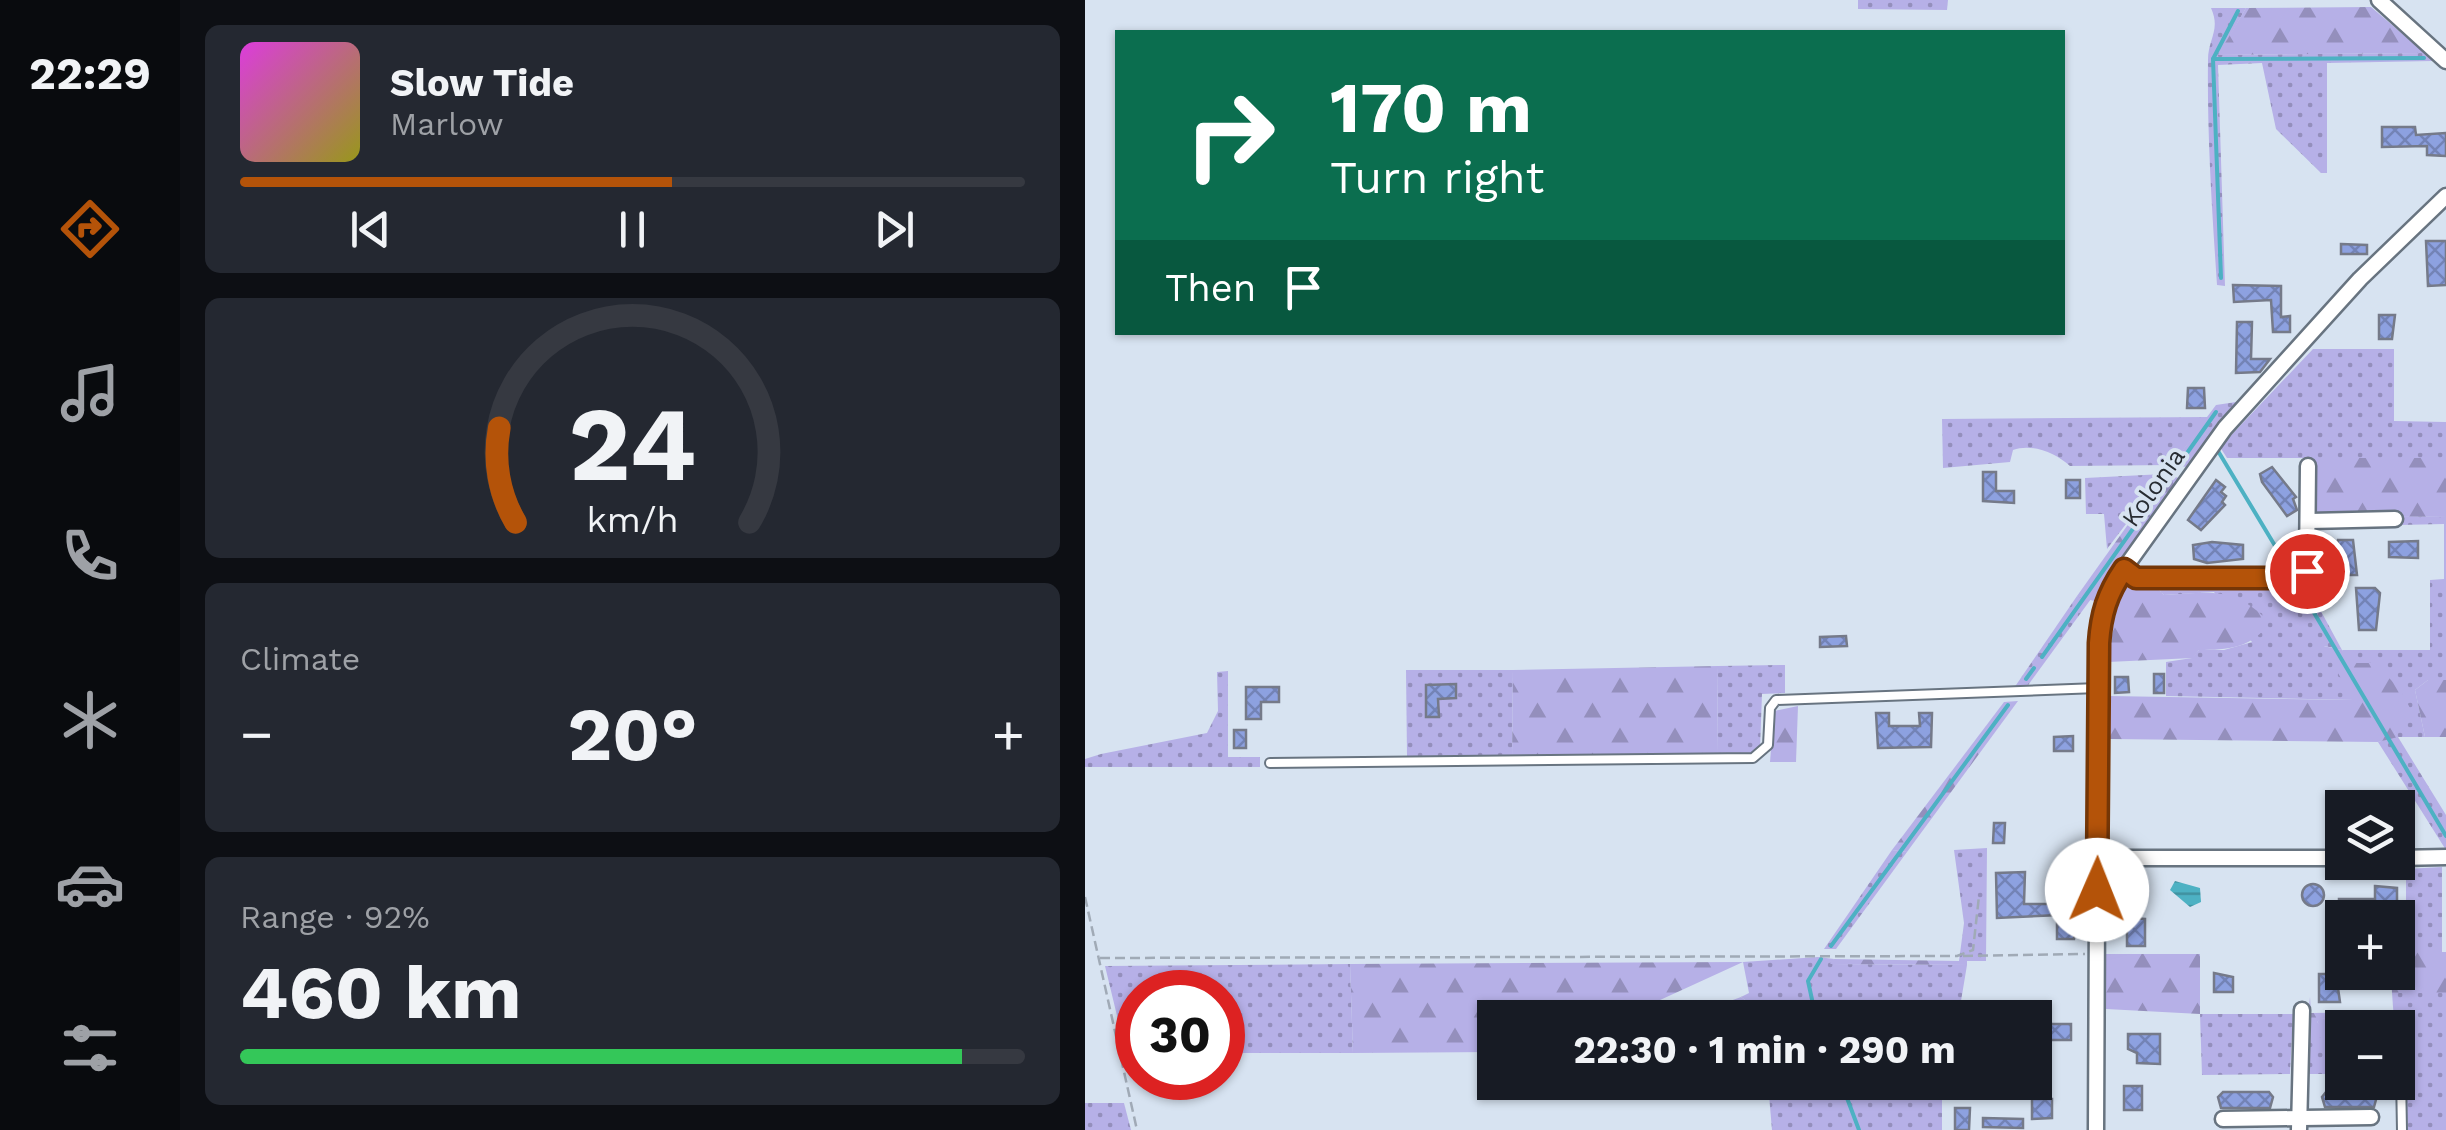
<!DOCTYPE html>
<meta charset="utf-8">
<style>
body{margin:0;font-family:"Work Sans",sans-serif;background:#242831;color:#f1f3f6;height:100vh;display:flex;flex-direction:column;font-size:38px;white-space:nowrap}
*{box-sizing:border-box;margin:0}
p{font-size:32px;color:#9ea1a6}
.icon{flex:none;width:55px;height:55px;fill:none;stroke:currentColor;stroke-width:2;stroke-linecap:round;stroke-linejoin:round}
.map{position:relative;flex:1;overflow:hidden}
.side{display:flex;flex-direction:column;gap:25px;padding:25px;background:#0d0f14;width:905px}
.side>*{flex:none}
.hud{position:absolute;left:30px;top:30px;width:950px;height:305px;border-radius:0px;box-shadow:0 2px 8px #0004;background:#0b6e4f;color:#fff;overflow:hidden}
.buttons{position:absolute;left:1240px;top:790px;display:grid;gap:20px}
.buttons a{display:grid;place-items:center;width:90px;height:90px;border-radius:0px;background:#171b24;box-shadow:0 2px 8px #0004;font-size:50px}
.speed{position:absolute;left:30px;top:970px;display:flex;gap:20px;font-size:50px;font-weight:700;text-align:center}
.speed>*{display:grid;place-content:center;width:130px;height:130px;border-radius:50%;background:#171b24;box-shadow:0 2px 8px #0004;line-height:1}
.speed .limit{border:15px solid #d22;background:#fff;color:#111}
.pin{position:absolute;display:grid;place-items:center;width:85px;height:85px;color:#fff;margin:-42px;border:5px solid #fff;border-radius:50%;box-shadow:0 2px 10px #0007}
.me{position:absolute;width:110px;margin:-55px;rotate:1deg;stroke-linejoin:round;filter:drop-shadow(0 0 8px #0008)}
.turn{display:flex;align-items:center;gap:35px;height:210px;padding:0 50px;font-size:45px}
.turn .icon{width:130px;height:130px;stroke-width:2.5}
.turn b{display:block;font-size:70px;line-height:85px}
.then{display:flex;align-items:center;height:95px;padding:0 50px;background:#0003;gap:20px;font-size:38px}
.big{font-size:75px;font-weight:700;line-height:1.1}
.side .widget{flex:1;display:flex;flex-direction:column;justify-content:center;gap:15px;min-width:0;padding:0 35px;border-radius:15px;background:#242831}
.side .dial{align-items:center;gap:0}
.dial svg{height:260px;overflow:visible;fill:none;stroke:#363941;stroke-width:7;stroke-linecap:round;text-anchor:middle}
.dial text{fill:#f1f3f6;stroke:none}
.song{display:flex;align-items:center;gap:30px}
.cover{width:120px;height:120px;border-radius:15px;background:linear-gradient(135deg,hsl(300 70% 55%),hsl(60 70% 35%))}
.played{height:10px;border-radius:5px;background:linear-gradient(90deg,#b45309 55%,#363941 55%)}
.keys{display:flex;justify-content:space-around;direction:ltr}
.heat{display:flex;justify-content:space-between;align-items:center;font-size:55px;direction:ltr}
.charge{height:15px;border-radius:8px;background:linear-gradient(90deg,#34c759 92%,#363941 0)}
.trip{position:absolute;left:392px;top:1000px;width:575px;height:100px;border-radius:0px;background:#171b24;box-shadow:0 2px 8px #0004;font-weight:700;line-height:100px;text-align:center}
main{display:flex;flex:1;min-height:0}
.menu{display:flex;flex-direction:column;width:180px;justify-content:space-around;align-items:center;background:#090b0e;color:#9ea1a6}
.menu .icon{width:70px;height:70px}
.menu .active{color:#b45309}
.menu b{font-size:45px;color:#f1f3f6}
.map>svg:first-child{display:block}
.green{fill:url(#green-dots)}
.forest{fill:url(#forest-firs)}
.water{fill:url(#water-rules)}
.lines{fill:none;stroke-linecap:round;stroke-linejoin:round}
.stream{stroke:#4db1c3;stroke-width:4}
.building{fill:url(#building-cross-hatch);stroke:#757a89;stroke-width:2.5}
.service-casing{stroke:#687480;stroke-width:12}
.minor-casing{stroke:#687480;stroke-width:19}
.path{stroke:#a0aab6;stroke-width:2.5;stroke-dasharray:10 5;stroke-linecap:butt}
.service{stroke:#fff;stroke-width:8}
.minor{stroke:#fff;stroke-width:14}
.route-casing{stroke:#753606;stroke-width:25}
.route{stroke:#b45309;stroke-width:18}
.labels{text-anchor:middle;stroke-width:8;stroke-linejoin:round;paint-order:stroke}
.street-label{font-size:25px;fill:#272c32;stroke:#d7e3f1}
</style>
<main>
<nav class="menu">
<b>22:29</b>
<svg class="icon active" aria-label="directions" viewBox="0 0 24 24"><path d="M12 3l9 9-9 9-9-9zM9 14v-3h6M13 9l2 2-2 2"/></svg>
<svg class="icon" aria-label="music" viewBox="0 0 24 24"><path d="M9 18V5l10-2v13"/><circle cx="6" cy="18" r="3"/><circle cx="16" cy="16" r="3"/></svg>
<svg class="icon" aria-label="phone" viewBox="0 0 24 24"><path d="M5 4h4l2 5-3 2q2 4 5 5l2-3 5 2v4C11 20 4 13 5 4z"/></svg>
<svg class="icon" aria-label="climate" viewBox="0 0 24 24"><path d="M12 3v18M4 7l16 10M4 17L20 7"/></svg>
<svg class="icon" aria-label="car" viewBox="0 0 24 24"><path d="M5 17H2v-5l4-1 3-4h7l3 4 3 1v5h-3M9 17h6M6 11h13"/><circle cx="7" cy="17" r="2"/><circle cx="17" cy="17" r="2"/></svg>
<svg class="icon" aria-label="filters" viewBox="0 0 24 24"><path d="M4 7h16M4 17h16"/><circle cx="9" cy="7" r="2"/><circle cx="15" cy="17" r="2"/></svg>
</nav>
<section class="side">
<div class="widget">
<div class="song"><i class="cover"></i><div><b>Slow Tide</b><p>Marlow</p></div></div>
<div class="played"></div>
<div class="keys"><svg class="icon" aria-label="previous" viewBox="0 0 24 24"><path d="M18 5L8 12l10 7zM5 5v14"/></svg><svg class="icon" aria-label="pause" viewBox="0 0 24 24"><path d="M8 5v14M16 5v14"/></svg><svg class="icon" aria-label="next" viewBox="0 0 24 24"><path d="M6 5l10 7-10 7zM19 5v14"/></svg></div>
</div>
<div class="widget dial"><svg viewBox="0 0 100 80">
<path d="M14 69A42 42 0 1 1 86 69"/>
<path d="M14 69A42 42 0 0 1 9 40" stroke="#b45309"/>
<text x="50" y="56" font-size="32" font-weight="700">24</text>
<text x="50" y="72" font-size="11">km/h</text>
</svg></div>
<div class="widget"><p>Climate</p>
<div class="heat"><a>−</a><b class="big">20°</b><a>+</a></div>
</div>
<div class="widget"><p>Range · 92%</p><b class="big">460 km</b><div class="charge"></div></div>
</section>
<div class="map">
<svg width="1361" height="1130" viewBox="0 0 1361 1130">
<defs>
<pattern id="green-dots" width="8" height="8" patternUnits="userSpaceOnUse" patternTransform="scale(2.5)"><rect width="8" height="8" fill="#b6b0e7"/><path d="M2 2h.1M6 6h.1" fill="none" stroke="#948fbc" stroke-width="1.8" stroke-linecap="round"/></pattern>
<pattern id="forest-firs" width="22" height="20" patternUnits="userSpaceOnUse" patternTransform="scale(2.5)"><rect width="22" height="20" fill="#b6b0e7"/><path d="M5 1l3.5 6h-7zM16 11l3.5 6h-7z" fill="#948fbc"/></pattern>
<pattern id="water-rules" width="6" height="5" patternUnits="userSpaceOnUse" patternTransform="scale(2.5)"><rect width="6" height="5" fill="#4db1c3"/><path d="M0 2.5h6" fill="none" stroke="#40909f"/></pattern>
<pattern id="building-cross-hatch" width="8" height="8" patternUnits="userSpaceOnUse" patternTransform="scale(2.5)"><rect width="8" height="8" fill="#8da1e0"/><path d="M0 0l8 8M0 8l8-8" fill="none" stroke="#7383b6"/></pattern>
</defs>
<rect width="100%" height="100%" fill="#d7e3f1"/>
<!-- green -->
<g class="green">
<path d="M773,0H863L862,10L773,9Z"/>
<path d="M1126,8H1161L1134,55L1340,53L1348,61L1242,63V173H1236L1191,129L1177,63L1133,65L1140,286L1132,285C1127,210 1122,135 1123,60C1123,39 1136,30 1126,8Z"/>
<path d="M1228,349H1309V421L1361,422V458H1142L1135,447Z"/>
<path d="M1151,402L1124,437L1114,430L1086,465L985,466C971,453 947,443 928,450L925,462L858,468L857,419L1122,417L1131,405Z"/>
<path d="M1079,474L1022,549L1019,514H1001L1000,478Z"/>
<path d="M1315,516L1361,517V680H1343L1330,690L1340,737H1313L1361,815V850L1293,742L1312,736L1257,650L1239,646L1269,700L1081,696V662L1107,658L1114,650H1139L1167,642L1129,592L1079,595L1067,582L1219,580L1257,650H1345V580L1359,579V524L1315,525Z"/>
<path d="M992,596L1006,599L941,688H929Z"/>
<path d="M700,665V693L677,694L675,749L668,753H632L633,666Z"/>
<path d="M321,670H428L427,757L322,756Z"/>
<path d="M143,671V757H175V767H0V759L16,754L122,733L133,711L132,672Z"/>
<path d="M902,848L901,961H874L879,923L869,850Z"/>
<path d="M807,850L822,852L751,949H739Z"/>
<path d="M1357,867V952L1321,953V869Z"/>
<path d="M733,957L749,959L747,964L882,965L876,1001L739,1002L743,1017L701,1018L697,1009L670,1007L656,997L664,993L658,962Z"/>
<path d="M265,964L268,1053H138V992H52V1053H41L20,966Z"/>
<path d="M1307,993H1361V1130H1323L1319,1076L1313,1074Z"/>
<path d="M1115,1014H1208L1205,1074L1117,1075Z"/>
<path d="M1235,1018L1278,1019L1283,1027L1258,1028L1257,1074H1221L1220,1041L1237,1028L1232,1022Z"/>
<path d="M683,1083H857V1130H687Z"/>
<path d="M0,1103H39L46,1130H0Z"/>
</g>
<!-- forest -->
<g class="forest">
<path d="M1286,7L1340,53L1133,55L1161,8Z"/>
<path d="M1114,429L1124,437L1102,467L1086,465Z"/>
<path d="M1227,458H1361V517L1231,515Z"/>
<path d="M1079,474L1094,478L1009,601L992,596Z"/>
<path d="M1067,582L1079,595C1126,592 1150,586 1184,622C1169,648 1142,650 1114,650L1108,658L1023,662L1033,594L1043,587Z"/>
<path d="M1238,646L1257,650L1269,663H1289L1315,689L1326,710L1309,731L1313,737L1293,742L1025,739L1024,696L1268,700Z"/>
<path d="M633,666L632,753L427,757L428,670Z"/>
<path d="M1343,680H1361V737H1340L1330,690Z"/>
<path d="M933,701L822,852L807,850L919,702Z"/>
<path d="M713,706L711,762H685L689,711Z"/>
<path d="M1313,952H1361V993H1307L1306,973L1312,972Z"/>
<path d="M1020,954H1115V1014L1021,1009Z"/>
<path d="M749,959L874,961H882V965L745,964Z"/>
<path d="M658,962L538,1017L410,1018V1052L268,1053L265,964Z"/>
<path d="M656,997L670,1007L697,1009L701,1017H601Z"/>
<path d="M1225,997L1226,1013L1307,1012V1027H1283L1277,1019L1236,1018L1232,1022L1244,1032L1241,1036L1220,1041Z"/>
<path d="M876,1001L877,1018L743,1017L738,1002Z"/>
</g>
<!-- water -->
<path class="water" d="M1090,881L1115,888L1116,902L1105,907L1085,890Z"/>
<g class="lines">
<!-- stream -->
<g class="stream">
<path d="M1128,59L1339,58"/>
<path d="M1136,278L1128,59L1153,11"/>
<path d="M1133,451L1204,569"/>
<path d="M1095,463L1131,412"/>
<path d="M1212,584L1361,836"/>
<path d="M957,657L1084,478"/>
<path d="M941,679L949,668"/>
<path d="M746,946L923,705"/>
<path d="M731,1018L723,981L736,959"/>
<path d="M756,1082L774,1130"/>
</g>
</g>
<!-- building -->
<g class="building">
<path d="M1297,127H1330L1331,135L1361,133V156L1342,155V146L1297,147Z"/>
<path d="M1341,241H1361V285L1343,286Z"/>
<path d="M1256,244L1282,245V254H1256Z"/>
<path d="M1148,285L1196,286V317L1205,316V332H1188L1186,300L1149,302Z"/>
<path d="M1294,315H1310L1307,339H1294Z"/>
<path d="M1152,322H1167L1166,359H1185L1175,372L1151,373Z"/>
<path d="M1103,388H1119L1120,408H1102Z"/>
<path d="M1187,467L1211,497L1208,499L1212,510L1202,516L1177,482L1175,474Z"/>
<path d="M898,472H911V491H929V503L898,501Z"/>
<rect x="981" y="480" width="14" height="18"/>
<path d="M1131,480L1140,487L1136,492L1141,496L1137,502L1140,505L1116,530L1103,520Z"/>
<path d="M1253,540H1268L1272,575H1247Z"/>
<path d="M1333,541V558L1304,557V542Z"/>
<path d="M1127,542L1158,545V559L1122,563L1109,559L1108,545Z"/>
<path d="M1271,588H1290L1295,593L1291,630H1274Z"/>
<path d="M761,636L762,646L735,647V637Z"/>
<rect x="1069" y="674" width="10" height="19"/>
<path d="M1030,677H1043L1044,692L1030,693Z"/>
<path d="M371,684V698L353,699L354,717H341V685Z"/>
<path d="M161,687H194V702H176V719H161Z"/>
<path d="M791,713H804V726H835L834,713H847L846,747L793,748Z"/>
<rect x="149" y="730" width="12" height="18"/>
<path d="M988,736V751H969V737Z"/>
<path d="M909,823H920L919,843H908Z"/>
<path d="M972,870H991V894L973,895Z"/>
<path d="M940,872L939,904H974V915L912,918L911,873Z"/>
<circle cx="1228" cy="895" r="11"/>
<path d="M1290,886L1312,888V913L1254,918V899H1290Z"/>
<path d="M1042,918L1060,919V946H1042Z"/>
<path d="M972,921L990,922L989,939H972Z"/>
<path d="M1129,973L1148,977V992H1129Z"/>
<path d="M1234,974H1251L1255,1002H1234Z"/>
<path d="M950,1014H965L966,1024H986V1040H955Z"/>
<path d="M1043,1034H1075V1064L1052,1063V1053L1043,1049Z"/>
<rect x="1039" y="1086" width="18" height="24"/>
<path d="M1138,1092H1184L1188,1097L1185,1108H1136L1133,1097Z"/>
<path d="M1241,1092H1287L1292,1096L1289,1107H1240L1237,1097Z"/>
<path d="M947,1099H967V1118L947,1119Z"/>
<path d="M870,1108H885L884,1130H870Z"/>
<path d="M898,1118L938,1119V1128L898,1127Z"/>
</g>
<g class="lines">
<!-- service casing -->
<g class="service-casing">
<g id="service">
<path d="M185,763L668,758L683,745L685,708L691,700L1013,688"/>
<path d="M1316,1076L1317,1130"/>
</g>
</g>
<!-- minor casing -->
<g class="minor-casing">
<g id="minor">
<path d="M1294,0L1361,61"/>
<path d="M1225,521L1310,519"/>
<path d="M1039,569L1051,578L1218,576L1222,571L1223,466"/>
<path d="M1012,858H1258"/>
<path d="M1312,858L1361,857"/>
<path d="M1138,1119L1286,1117"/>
<path d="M1011,1130L1013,688L1018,606L1039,569L1140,428L1275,279L1361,196"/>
<path d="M1214,1130L1217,1010"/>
</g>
</g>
<!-- path -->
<g class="path">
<path d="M0,897L52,1130"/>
<path d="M878,956L1000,954"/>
<path d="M15,958L872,956L888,950L894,896"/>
</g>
<!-- service -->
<use href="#service" class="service"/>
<!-- minor -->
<use href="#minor" class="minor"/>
</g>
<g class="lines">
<!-- route casing -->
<g class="route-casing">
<path id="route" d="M1012,890L1014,643C1016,614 1022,594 1039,569L1051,578H1206L1222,571"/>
</g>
<!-- route -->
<use href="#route" class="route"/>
</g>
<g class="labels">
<!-- street labels -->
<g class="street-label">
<text transform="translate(1068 487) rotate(-55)" y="9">Kolonia</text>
</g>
</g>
</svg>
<div class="buttons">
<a><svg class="icon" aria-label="layers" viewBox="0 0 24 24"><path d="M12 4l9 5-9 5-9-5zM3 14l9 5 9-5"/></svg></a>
<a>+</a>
<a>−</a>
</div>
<div class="speed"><div class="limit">30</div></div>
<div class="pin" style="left:1222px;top:571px;background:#d93025"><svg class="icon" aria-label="arrive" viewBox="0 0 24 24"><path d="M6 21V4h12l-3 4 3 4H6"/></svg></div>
<svg class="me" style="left:1012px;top:890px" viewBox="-20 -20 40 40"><circle r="19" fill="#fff"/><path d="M0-13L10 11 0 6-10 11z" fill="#b45309"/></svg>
<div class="trip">22:30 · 1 min · 290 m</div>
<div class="hud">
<div class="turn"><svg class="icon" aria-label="right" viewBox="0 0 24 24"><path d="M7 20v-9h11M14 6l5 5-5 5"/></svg><div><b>170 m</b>Turn right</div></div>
<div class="then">Then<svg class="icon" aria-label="arrive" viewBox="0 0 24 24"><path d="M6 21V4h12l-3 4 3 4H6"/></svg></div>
</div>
</div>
</main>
